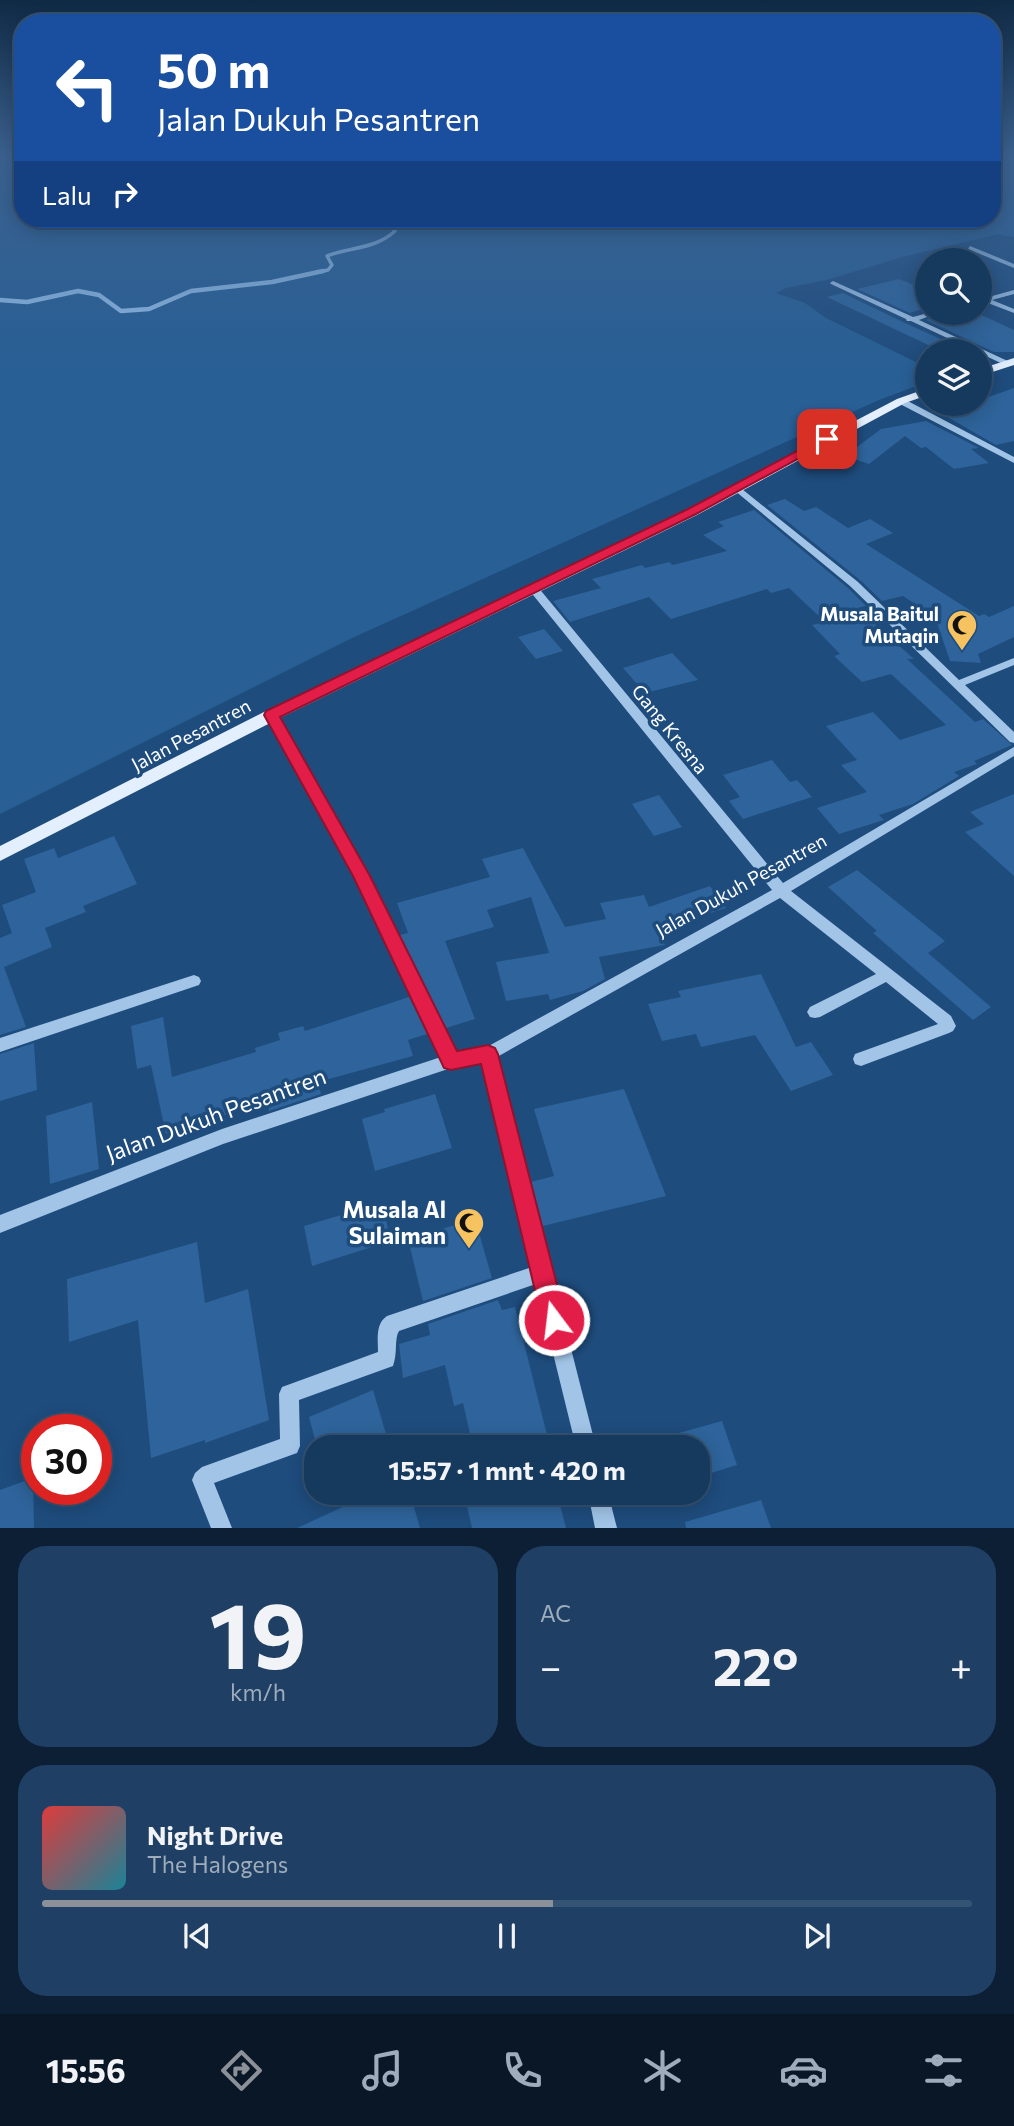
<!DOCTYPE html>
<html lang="id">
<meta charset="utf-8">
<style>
body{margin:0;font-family:Commissioner,sans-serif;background:#1f4064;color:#f1f3f6;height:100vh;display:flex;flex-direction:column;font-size:26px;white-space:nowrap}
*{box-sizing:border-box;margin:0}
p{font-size:23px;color:#9eacbc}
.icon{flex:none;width:38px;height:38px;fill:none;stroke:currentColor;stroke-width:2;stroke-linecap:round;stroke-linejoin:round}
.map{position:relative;height:1528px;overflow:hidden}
.panel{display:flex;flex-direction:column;gap:18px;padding:18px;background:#0c1f34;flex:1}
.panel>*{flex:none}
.guide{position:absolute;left:14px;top:14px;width:987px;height:214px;border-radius:28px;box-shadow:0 4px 18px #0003,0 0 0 2px #355373;background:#1a4fa0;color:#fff;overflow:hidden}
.buttons{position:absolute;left:915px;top:248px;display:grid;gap:14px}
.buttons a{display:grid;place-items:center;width:77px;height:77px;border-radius:50%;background:#16395e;box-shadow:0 4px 18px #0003,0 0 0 2px #355373;font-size:35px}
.speed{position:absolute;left:21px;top:1414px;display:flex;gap:14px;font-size:35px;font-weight:700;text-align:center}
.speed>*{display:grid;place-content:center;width:91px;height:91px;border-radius:50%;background:#16395e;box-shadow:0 4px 18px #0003,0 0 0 2px #355373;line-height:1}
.speed .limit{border:10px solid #d22;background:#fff;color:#111}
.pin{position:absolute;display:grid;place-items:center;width:60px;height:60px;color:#fff;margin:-30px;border-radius:14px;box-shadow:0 4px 10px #0006}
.me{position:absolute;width:77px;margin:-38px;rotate:345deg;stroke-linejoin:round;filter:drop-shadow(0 0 5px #0008)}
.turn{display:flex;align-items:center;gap:24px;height:147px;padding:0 28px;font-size:32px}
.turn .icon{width:91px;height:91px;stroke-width:2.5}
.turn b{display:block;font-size:49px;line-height:60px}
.then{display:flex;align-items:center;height:66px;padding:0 28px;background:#0003;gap:14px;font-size:26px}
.big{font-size:52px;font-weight:700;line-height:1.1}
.panel .tile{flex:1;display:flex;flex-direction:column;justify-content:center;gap:10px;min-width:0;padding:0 24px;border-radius:28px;background:#1f4064}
.panel .dial{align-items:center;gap:0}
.dial b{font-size:91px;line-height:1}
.song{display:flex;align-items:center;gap:21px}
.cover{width:84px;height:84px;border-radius:10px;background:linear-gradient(135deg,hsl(0 70% 55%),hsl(190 70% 35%))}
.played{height:7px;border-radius:4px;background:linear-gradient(90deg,#8c9099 55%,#355373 55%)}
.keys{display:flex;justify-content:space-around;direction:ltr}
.heat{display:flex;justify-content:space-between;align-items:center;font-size:38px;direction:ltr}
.panel .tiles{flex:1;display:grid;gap:18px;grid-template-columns:1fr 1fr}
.tile:last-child{grid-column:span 2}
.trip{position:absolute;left:304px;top:1435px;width:406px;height:70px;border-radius:28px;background:#16395e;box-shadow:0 4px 18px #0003,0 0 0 2px #355373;font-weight:700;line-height:70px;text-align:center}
.dock{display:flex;height:112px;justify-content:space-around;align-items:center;background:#091726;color:#9eacbc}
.dock .icon{width:49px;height:49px}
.dock .selected{color:#8c9099}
.dock b{font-size:32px;color:#f1f3f6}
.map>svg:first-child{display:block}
.green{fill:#285f95}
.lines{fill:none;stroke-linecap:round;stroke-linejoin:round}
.stream-far1{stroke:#94c0e9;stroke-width:3.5}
.stream{stroke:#94c0e9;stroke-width:4.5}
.building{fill:#2e649b}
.minor{fill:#a1c4e7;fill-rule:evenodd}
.major{fill:#e3effd;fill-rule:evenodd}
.route{fill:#e11d48;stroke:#92132f;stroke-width:2}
.labels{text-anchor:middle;stroke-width:7;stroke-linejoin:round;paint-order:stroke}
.poi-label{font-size:19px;font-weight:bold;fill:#fff;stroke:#1e4c7d;text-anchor:end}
.street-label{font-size:19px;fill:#fff;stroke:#1e4c7d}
.near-street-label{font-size:23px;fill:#fff;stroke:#1e4c7d}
.near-poi-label{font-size:23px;font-weight:bold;fill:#fff;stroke:#1e4c7d;text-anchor:end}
</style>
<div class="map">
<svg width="1014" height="1528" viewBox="0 0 1014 1528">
<rect width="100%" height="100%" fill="#1e4c7d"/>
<!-- green -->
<path class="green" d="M0,156H23V219H992V156H1014V237L999,234L902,257L827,280L786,288L776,293L805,303L826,318L918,363L927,369V382L879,400L350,639L0,814Z"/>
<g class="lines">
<!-- stream-far1 -->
<path class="stream-far1" d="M314,273L328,270L332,265L327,256C350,247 376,249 395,231L389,223L394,219"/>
<!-- stream -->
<path class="stream" d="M0,300L27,302L78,291L99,295L121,311L149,309L191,291L272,282L323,271"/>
</g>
<!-- building -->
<g class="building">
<path d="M899,279L928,291V307L910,313L857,289Z"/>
<path d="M843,293L907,324L970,352H943L827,297Z"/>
<path d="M940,313H977L1014,330V352H994L926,320Z"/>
<path d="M1014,388V441L996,445L925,404H980V400Z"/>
<path d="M926,421L979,448L971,449L989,463L954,469L926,447L921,448L905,436L869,464L845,456L881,429Z"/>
<path d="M785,499L804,511L816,507L848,528L870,519L893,533L866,544L979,616L984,614L989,617L1014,606V637L978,654L981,663L950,661L935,617L903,596L882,601L860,580L767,505Z"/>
<path d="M754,510L848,588L866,606L857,608L914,659H907L975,722L983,719L1012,745L974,761L977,764L954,772L959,776L913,804L879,815L884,820L839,834L817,808L867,792L841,765L857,760L826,726L873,712L900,740L946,725L891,674L862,682L834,656L840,654L812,625L825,622L789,588L771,593L767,589L671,619L649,597L570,622L553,601L601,588L592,579L642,565L645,568L669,562L673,565L727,551L703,535L724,526L718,522Z"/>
<path d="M544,629L563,651L536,659L518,637Z"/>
<path d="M672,653L698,680L645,693L623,668Z"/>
<path d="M772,760L790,782L797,780L812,797L743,819L729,801L740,797L723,775Z"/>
<path d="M1014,794V876L965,832L984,824L970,812Z"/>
<path d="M659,795L682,827L654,836L632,804Z"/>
<path d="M114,836L137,884L83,906L86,912L45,928L52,947L4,967L26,1027L0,1035V938L12,933L2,905L36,892L24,859L54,848L58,858Z"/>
<path d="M523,848L565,927L606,919L600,903L644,895L649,907L710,886L726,908L659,930L665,945L599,957L605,979L583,991L550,1000L548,994L506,1001L496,962L549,953L531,897L487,910L494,927L445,941L475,1019L446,1028L400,935L408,933L397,903L490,877L482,859Z"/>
<path d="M857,870L945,941L928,953L991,1007L973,1020L873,933L877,931L828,887Z"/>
<path d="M761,974L796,1047L811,1042L833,1075L791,1091L755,1035L701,1047L696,1034L662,1041L648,1004L681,997L678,991Z"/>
<path d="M409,997L427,1034L408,1040L413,1056L318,1082L321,1094L269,1111L267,1102L216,1118V1115L166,1134L151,1065L137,1069L131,1026L163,1017L172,1077L256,1052L255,1048L280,1040L278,1033L303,1026L305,1031Z"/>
<path d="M34,1043L37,1090L0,1101V1054Z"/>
<path d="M624,1089L666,1196L543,1226L531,1182L554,1176L534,1109Z"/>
<path d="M435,1094L452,1148L375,1171L362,1119L385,1112L384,1109Z"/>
<path d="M92,1102L99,1169L50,1184L46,1116Z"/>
<path d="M382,1203L391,1241L312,1266L304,1226Z"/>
<path d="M475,1219L492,1278L423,1301L408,1239Z"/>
<path d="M197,1242L205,1303L248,1289L269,1420L205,1443V1440L151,1458L138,1320L69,1342L67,1279Z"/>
<path d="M498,1300L502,1310L515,1307L550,1447H473L463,1403L454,1406L445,1365L403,1378L399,1344L430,1335L428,1324Z"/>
<path d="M373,1390L386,1434L355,1447H317L309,1417Z"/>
<path d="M722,1421L737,1465L698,1477V1447H650V1441Z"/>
<path d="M33,1478L34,1528H0V1490Z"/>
<path d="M344,1493H410L420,1528H297L347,1505Z"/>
<path d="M464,1493H557L566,1528H472Z"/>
<path d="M761,1500L771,1528H686L685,1522Z"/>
</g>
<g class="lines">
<!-- minor -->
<g class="minor">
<path d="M970,246L1014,264V268L968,249Z"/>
<path d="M833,281L913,317L928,313H938L919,320L1012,363L1005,365L911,321H907L906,319L831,284L830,283Z"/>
<path d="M1014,290V294L992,300L1014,309V313L980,300V296L985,298Z"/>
<path d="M898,399H904L1014,457V463L898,403Z"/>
<path d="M737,485L858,582L959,680L1014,658V665L965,685L1014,732V743L1010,742L850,586L734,490V486Z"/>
<path d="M533,585L537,586L783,883L1014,747V756L791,891L951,1016L956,1026L953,1031L949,1033L861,1066L855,1064L853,1059L855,1054L938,1024L886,982L820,1017L815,1018L810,1017L807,1012L810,1007L876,974L780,898L497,1057L596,1447H576L536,1284L399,1331C394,1339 398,1352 393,1366L299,1400L300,1446L297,1453L214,1483L232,1528H211L192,1480L195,1473L202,1467L280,1439L279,1394L282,1387L378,1352C378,1340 375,1324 387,1316L532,1267L482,1062L451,1068L223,1144L0,1233V1215L222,1129L441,1057L354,876L266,715L268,712H276L278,715L368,876L455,1053L485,1048L772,890L529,590L528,588Z"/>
<path d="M194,975L199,977L201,981L199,985L0,1052V1038Z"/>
<path d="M588,1493H608L617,1528H595Z"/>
</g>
<!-- major -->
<g class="major">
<path d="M1014,358V365L980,376V369Z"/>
<path d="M928,388V395L905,403L697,515L278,719L0,861V846L266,711L687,509L897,399Z"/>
</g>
</g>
<!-- sky -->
<linearGradient id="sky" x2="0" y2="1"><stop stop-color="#102a45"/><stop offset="0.42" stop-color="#3b618f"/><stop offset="1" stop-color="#3b618f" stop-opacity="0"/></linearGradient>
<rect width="1014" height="370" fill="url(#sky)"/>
<!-- route -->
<path class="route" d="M827,435L831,436V441L696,514L280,717L370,876L457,1051L488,1045L495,1048L498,1054L566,1320L563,1329L554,1333L546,1329L542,1320L481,1064L451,1070L444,1068L353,876L264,715L266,711L688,509Z"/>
<!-- icons -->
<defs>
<g id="mosque-pin" transform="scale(1.575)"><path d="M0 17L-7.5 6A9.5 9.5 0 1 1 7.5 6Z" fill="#f6c360" stroke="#1e4c7d"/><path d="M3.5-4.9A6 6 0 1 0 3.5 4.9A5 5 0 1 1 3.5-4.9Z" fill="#111"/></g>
</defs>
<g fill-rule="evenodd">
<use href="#mosque-pin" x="962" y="625"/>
<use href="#mosque-pin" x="469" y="1223"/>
</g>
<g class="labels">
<!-- poi labels -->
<g class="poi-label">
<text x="939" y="621">Musala Baitul<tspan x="939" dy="22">Mutaqin</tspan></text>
</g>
<!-- street labels -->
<g class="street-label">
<text transform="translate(670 729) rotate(51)" y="7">Gang Kresna</text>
<text transform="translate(191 735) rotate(-28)" y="7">Jalan Pesantren</text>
<text transform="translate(741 885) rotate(-29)" y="7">Jalan Dukuh Pesantren</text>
</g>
<!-- near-street labels -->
<g class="near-street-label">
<text transform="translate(216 1115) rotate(-20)" y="8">Jalan Dukuh Pesantren</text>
</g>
<!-- near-poi labels -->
<g class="near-poi-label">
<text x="446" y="1218">Musala Al<tspan x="446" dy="26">Sulaiman</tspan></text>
</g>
</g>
</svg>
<div class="buttons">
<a><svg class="icon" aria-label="search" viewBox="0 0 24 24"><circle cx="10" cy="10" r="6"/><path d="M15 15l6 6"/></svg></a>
<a><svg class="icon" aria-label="layers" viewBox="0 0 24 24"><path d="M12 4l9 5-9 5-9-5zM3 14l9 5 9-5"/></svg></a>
</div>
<div class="speed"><div class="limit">30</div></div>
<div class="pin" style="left:827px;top:439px;background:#d93025"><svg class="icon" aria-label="arrive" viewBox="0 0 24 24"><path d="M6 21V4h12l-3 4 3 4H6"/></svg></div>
<svg class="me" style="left:554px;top:1320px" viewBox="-20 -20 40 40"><circle r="17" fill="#e11d48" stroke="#fff" stroke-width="3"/><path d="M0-11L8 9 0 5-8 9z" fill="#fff"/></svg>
<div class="trip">15:57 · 1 mnt · 420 m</div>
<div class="guide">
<div class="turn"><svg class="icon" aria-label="left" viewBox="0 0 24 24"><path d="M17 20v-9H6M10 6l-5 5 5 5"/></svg><div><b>50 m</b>Jalan Dukuh Pesantren</div></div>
<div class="then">Lalu<svg class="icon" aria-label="right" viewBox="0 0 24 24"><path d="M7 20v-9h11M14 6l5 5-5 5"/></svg></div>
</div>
</div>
<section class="panel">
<div class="tiles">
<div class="tile dial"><b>19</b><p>km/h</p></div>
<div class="tile"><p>AC</p>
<div class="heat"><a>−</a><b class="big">22°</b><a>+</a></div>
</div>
<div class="tile">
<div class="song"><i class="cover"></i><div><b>Night Drive</b><p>The Halogens</p></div></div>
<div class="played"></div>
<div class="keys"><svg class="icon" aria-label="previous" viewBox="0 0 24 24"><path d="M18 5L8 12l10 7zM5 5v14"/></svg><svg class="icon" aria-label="pause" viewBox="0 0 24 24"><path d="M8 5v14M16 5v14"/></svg><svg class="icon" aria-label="next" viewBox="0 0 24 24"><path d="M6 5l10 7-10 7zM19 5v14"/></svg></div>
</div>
</div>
</section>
<nav class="dock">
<b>15:56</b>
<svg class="icon selected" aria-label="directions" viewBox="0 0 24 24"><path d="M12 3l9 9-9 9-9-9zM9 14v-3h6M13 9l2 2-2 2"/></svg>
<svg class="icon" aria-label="music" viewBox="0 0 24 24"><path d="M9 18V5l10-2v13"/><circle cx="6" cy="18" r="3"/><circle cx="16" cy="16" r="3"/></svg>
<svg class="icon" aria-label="phone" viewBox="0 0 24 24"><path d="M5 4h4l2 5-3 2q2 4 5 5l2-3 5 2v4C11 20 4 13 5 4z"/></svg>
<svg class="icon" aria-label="climate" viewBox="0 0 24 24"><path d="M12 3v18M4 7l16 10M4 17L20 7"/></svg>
<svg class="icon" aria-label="car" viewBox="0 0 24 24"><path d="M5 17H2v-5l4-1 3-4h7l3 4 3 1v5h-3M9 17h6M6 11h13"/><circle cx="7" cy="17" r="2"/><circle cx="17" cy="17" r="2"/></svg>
<svg class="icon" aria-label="filters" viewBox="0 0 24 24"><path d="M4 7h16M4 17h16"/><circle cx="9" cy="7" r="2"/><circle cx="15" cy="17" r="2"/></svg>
</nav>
